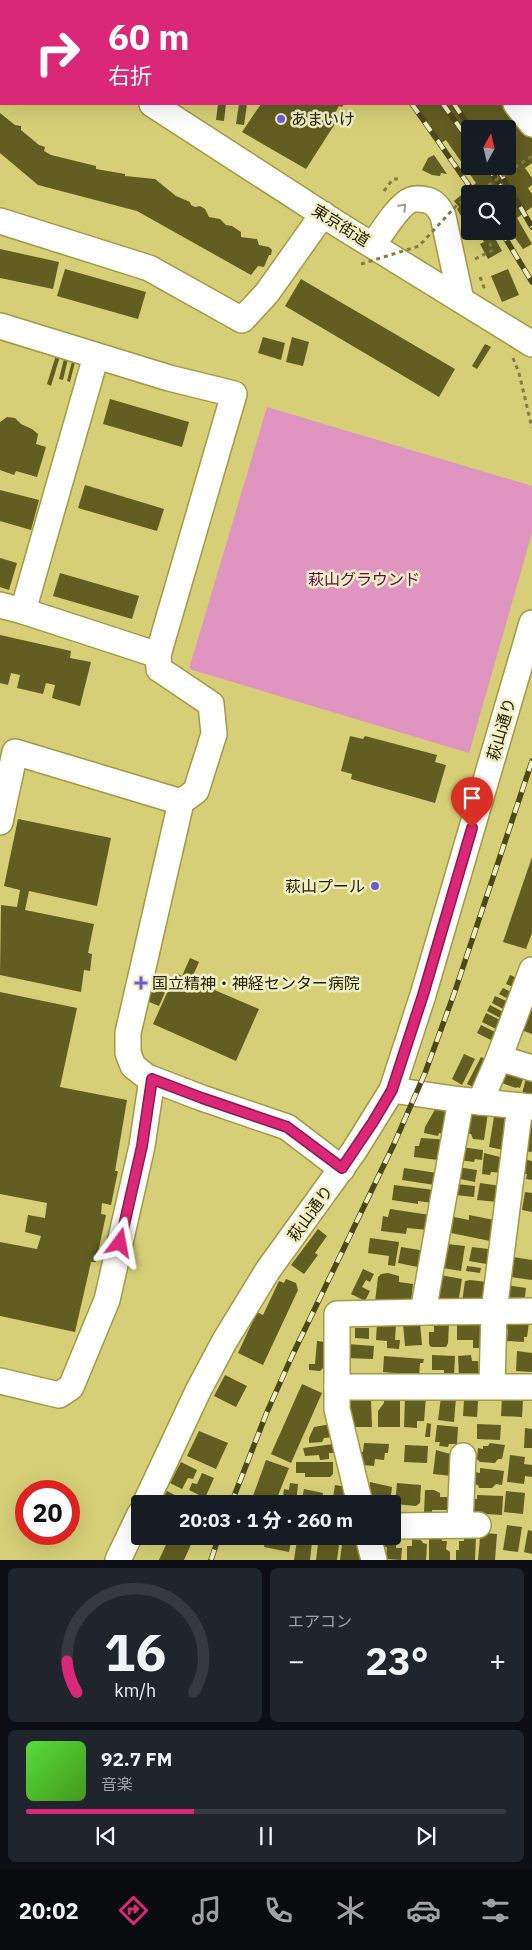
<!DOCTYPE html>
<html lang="ja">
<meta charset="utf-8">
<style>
body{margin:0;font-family:"IBM Plex Sans","Noto Sans JP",sans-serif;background:#20242c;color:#f1f3f6;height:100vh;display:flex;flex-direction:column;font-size:19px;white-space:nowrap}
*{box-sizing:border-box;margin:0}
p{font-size:16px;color:#9ea1a6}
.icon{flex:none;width:28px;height:28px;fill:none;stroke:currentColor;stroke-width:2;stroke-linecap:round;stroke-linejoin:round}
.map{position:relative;height:1560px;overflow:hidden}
.drawer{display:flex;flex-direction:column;gap:8px;padding:8px;background:#0d0f14;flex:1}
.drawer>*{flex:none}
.hud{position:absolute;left:0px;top:0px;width:532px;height:105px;box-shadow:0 5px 20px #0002;background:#db2777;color:#fff;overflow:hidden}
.needle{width:32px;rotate:8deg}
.buttons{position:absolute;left:461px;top:120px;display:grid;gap:10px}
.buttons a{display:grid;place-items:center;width:55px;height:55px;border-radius:5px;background:#171b24;box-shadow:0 5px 20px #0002;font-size:25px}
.speed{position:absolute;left:15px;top:1480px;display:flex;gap:10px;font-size:25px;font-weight:700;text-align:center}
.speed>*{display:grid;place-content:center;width:65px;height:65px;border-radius:50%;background:#171b24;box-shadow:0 5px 20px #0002;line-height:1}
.speed .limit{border:8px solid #d22;background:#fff;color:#111}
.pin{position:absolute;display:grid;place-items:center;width:42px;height:42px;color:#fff;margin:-51px -21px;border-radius:50% 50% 50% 0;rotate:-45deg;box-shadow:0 0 5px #0007}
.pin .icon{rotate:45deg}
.me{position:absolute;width:55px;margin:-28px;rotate:13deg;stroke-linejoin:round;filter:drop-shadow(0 0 4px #0008)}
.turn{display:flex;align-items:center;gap:18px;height:105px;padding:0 25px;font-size:22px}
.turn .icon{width:65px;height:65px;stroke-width:2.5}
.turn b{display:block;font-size:35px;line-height:42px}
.big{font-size:38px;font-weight:800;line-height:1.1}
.drawer .tile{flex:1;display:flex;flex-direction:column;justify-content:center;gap:8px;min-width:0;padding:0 18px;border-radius:8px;background:#20242c}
.drawer .dial{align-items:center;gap:0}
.dial svg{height:130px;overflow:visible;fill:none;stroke:#363941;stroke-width:7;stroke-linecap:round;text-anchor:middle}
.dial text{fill:#f1f3f6;stroke:none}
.song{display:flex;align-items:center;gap:15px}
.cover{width:60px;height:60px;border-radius:8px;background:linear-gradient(135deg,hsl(110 70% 55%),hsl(100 70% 35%))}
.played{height:5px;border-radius:2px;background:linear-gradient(90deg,#db2777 35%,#363941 35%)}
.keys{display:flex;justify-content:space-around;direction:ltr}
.heat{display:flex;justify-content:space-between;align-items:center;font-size:28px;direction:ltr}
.drawer .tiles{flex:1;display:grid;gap:8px;grid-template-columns:1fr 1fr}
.tile:last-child{grid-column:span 2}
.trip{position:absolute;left:131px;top:1495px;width:270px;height:50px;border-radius:5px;background:#171b24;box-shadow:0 5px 20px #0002;font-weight:800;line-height:50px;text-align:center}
.dock{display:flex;height:80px;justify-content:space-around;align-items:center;background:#090b0e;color:#9ea1a6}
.dock .icon{width:35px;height:35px}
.dock .selected{color:#db2777}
.dock b{font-size:22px;color:#f1f3f6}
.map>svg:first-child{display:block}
.green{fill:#e094c0}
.building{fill:#625d21;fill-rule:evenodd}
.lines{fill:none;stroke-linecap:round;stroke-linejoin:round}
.minor-casing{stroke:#a29a43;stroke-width:28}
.path{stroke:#837d3f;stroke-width:3;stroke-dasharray:4 4;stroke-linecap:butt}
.minor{stroke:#fff;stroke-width:25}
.rail-casing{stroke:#4d481b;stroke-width:5.5}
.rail{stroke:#f0eec4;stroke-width:4;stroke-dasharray:11;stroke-linecap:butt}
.path-bridge{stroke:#837d3f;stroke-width:3;stroke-dasharray:4 4;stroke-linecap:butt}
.oneway{stroke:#9d9b8c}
.route-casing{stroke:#8e194d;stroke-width:12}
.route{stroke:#db2777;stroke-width:9}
.poi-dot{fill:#6b5cd6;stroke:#f0eec4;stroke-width:2}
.labels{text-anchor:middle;stroke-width:5;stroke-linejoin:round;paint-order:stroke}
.poi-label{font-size:16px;fill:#252100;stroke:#f0eec4;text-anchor:start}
.street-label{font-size:16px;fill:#252100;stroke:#f0eec4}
.park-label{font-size:16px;fill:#600a46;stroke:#f0eec4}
</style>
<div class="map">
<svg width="532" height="1560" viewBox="0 0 532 1560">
<rect width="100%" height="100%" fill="#d6cf77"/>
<!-- green -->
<path class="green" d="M267,407L532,486V533L469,753L189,669Z"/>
<!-- building -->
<g class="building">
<path d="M218,104H226L224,121L216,120Z"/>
<path d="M239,104H247L244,125L236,124Z"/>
<path d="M261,104H344L342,107L339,106L335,113L340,116L306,169L242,132Z"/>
<path d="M413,104H511L512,108L532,138V163L525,168L532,178V185L528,188L532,194V207L517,218L532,244L523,249L508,228V194H470V220L465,223L457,209L459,207L454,201L476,183L446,140L441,143ZM470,129H508V166H470Z"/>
<path d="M0,113L15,125L21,126V130L39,145L45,147L44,151L51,155L96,166V169L125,174V176L155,179L176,196L190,202L191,205L195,207L200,206L205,209L209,217L220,219L226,225L232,226L241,232V237L257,239L259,245L269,247L272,250L271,255H269L264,267L258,266L251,275L137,211L38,185L0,153Z"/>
<path d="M434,155L447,174L441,173L440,176L432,175L422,170L428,158Z"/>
<path d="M478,231H491L502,251L488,259L480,244L484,242Z"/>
<path d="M0,249L59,262L53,289L0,278Z"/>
<path d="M65,269L146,292L138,319L57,296Z"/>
<path d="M508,269L519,295L502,302L491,276Z"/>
<path d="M301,279L455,369L439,397L285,306Z"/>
<path d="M263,337L285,343L281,360L258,353Z"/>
<path d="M292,337L309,342L303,366L286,362Z"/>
<path d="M485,344L491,347L477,369L472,366Z"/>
<path d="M57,352L61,353L51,386L47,384Z"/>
<path d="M65,355H69L63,380L59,379Z"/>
<path d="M73,357L76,358L70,382L67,381Z"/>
<path d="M110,399L189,422L182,447L103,424Z"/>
<path d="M7,417L15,418L21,424L32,429L38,434L36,444L46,447L37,477L16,471L14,475L0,470V422Z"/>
<path d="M85,485L164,509L157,531L78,508Z"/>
<path d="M0,490L39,500L31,530L0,521Z"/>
<path d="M0,558L17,563L9,590L0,587Z"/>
<path d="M60,573L139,596L132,619L53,596Z"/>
<path d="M0,635L71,651L70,658L91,662L80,706L52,698L55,685L46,683L43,694L17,688L20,675L11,673L8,685L0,683Z"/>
<path d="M350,736L363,739L365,736L437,755L435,762L446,765L435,803L351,779L352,774L341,771Z"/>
<path d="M18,819L111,838L97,906L29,891L25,910L94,924L88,953L92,954L90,971L84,970L81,992L0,975L1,905L17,907L20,890L4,886Z"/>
<path d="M532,857V933L526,949L503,942Z"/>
<path d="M190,958L199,962L191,980L259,1009L236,1061L153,1024L176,973L182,976Z"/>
<path d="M510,975L524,981L520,990L506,984Z"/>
<path d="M152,981L167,988L159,1006L144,1000Z"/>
<path d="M503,988L515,994L512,1001L499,994Z"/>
<path d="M0,992L77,1008L60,1087L127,1100L115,1171H118L111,1205L102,1203L101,1214L106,1215L96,1262H91L75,1332L0,1316V1242L37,1249L41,1236L25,1232L28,1215L45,1218L47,1203L0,1194Z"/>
<path d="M495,996L511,1003L507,1011L492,1003Z"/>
<path d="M490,1005L507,1014L504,1020L487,1011Z"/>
<path d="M529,1008L532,1009V1034L521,1030Z"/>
<path d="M486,1013L504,1022L500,1031L482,1022Z"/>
<path d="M481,1025L499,1034L495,1042L477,1033Z"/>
<path d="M464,1054L475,1059L462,1085L452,1079Z"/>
<path d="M481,1057L493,1063L480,1090L467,1084Z"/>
<path d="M506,1062L524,1076L520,1088L517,1087L516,1088L499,1082Z"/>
<path d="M528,1070L532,1071V1097L522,1094Z"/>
<path d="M437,1106L454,1109L450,1135L439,1133L438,1136L424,1133L425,1127Z"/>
<path d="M468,1111L488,1113L484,1140L473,1139L471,1134L466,1133Z"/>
<path d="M495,1111L515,1114L508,1151L489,1147Z"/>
<path d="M529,1121H532V1152L524,1151Z"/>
<path d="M421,1138L450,1140L446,1161L414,1157L415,1146H419Z"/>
<path d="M461,1147L483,1150L482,1160L475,1159L474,1162L459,1160Z"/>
<path d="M484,1153L504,1158L503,1173L491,1172L490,1175L482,1174Z"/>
<path d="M523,1159L532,1161V1180L526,1179L527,1174H521Z"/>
<path d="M457,1167L477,1170L475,1182L455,1178Z"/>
<path d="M404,1168L437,1173L435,1185L402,1180Z"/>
<path d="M480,1183L501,1186L498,1202L477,1200Z"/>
<path d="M456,1184L475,1186L474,1197L455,1195Z"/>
<path d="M394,1185L435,1190L433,1203L418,1201V1204L392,1200Z"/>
<path d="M525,1192L532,1193V1212L522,1210Z"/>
<path d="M390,1209L430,1215L428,1230L407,1228L406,1234L381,1231L383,1216L388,1217Z"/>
<path d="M469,1215L494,1220L490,1241L451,1233L454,1217L469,1220Z"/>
<path d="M318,1229L327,1236L315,1253L318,1255L304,1274L291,1265Z"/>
<path d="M370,1238L399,1242L395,1266L388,1265L389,1256L368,1253Z"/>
<path d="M447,1244L465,1246L461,1271L443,1268Z"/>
<path d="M401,1247L426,1251L423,1268L398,1263Z"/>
<path d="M472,1247L488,1249L487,1264L469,1261Z"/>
<path d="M513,1257L532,1260V1280L510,1277Z"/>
<path d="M467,1266L481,1268L480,1273L466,1271Z"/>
<path d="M363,1269L374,1274L370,1282L366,1280L362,1287L370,1291L365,1301L351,1294Z"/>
<path d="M388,1273L399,1276V1282L413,1284L411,1303L375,1302L378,1277L381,1274Z"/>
<path d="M440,1275L462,1279L458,1304L436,1301Z"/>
<path d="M286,1279L296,1283L298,1290L263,1365L238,1353L257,1312L263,1315L279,1281L284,1283Z"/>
<path d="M470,1280L487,1282L484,1301L462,1302L465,1281Z"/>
<path d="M507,1285L526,1288L524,1304L504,1301Z"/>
<path d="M504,1321L529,1323L527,1337H524V1342L507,1341L508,1329H503Z"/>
<path d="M377,1322L396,1324L395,1340H400L399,1349L387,1348V1341L376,1340Z"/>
<path d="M457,1322H486V1348H473V1340H457Z"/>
<path d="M420,1323L422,1345L405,1346L403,1324Z"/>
<path d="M434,1323L449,1324L448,1343L446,1347H431L429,1344V1332H434Z"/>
<path d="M355,1328H369V1339L355,1338Z"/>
<path d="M317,1341L332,1343L329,1369L323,1368L320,1371L309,1370V1364H315Z"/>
<path d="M347,1344L374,1346L373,1359L346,1358Z"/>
<path d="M517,1351L532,1353V1372L516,1371Z"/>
<path d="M432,1355L455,1356L454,1376L444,1375V1370H432Z"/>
<path d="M471,1355L472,1361H478L479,1375L459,1376L458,1356Z"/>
<path d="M384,1356L424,1359L423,1363H420L419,1378L394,1376L395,1373L383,1372Z"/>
<path d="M225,1375L247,1386L236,1407L214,1396Z"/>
<path d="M302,1384L322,1393L291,1463L271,1454Z"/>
<path d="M384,1395L400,1399V1427H378V1411L384,1403Z"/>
<path d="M405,1397L426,1398L424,1421H417V1428L404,1427Z"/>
<path d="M441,1397L456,1398L454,1422L438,1420Z"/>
<path d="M502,1398L523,1399L522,1417L501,1416Z"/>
<path d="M371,1400L372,1427H348V1401Z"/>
<path d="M464,1400L478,1401L477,1417L463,1416Z"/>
<path d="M427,1423L431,1424L430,1437H425Z"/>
<path d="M331,1424L333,1437L324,1438L322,1442L309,1443V1438L314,1427Z"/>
<path d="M477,1424L501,1425L500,1440L477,1439Z"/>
<path d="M437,1425L458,1427L457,1444H449L448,1447L439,1446L440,1442H435Z"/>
<path d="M525,1428L532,1429V1448H524Z"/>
<path d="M199,1431L228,1443L216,1469L187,1456Z"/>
<path d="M364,1443L389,1444L388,1453H385L384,1460L375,1459L374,1466L361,1465L358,1451L363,1452Z"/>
<path d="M490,1443L505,1445L502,1459H498L495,1463L480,1462L477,1459L478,1448L483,1449V1446H488Z"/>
<path d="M334,1444L335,1453H329V1459L320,1460L319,1455L305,1456L303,1448Z"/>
<path d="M405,1445L428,1446L427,1463L404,1462Z"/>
<path d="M436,1450L454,1455L452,1476L433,1474Z"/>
<path d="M510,1455L525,1457L524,1464L532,1465V1477L525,1476L524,1484L507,1482Z"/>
<path d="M266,1460L289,1468L277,1498L271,1496L268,1504H250Z"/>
<path d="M181,1462L197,1470L193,1479L188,1478L182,1489L170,1483Z"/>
<path d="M296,1462H333V1474L330,1477H305V1473H296Z"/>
<path d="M480,1468L504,1471L502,1485L496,1484L492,1488H479L478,1485L474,1484L475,1472L480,1473Z"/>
<path d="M202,1473L214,1478L205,1498L189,1490L192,1483L197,1484Z"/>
<path d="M370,1482L392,1487L390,1504H372V1497L368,1495Z"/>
<path d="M290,1483L298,1484L296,1504H282L284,1489L289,1490Z"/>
<path d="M397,1483L421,1485L420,1503L416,1506L395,1504Z"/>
<path d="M335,1485L347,1487L350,1504H332Z"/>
<path d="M304,1489L323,1493L321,1504H301Z"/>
<path d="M425,1490H434L440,1493V1497H451V1510H432V1515L424,1513Z"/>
<path d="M167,1491L192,1504H160Z"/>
<path d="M506,1491L525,1493L523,1514L504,1512Z"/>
<path d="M477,1495L503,1496L502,1515L471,1513L472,1499H477Z"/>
<path d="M507,1525L522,1527L518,1552L503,1550Z"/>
<path d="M528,1530L532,1531V1554L524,1552Z"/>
<path d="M484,1533L497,1534L495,1560H478L480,1538H484Z"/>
<path d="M397,1535L396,1548H402L401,1560L386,1559L387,1547H381L382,1539L386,1538L385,1536Z"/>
<path d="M170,1536H185L193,1540L184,1560H159Z"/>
<path d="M237,1536H255L252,1545L236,1539Z"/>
<path d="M266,1536L292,1537L289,1552L264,1547Z"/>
<path d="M319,1536L340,1537L337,1560H316Z"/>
<path d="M343,1536L357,1538L356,1544L361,1545V1560H340Z"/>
<path d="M429,1536H442V1541H447L446,1549L450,1552V1560H429Z"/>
<path d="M464,1537H476L475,1560H456V1550H459V1541H464Z"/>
<path d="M412,1539L421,1540L423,1543L427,1544L426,1560H407V1546H412Z"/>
<path d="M297,1540L312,1542L310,1560H294Z"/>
</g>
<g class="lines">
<!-- minor casing -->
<g class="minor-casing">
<g id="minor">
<path d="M0,5L1,6"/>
<path d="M152,104L336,223L532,344"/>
<path d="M516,104L532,124"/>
<path d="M0,221L149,268L242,320L267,293L323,214"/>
<path d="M373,245C381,234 399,204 411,200C416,198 421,199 427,200C435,202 439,208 443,216L461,300"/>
<path d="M0,326L169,378L234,394L158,655L159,669L211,704L214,734L196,791L181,802L128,1033V1053L133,1066L147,1077L202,1098L287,1127L342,1169"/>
<path d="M0,605L23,611L96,356"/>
<path d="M23,611L158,655"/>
<path d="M0,822L15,752L181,802"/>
<path d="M499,1058L532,1068"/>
<path d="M392,1090L461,1100L532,1107"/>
<path d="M461,1100L423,1312L532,1311"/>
<path d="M480,1102L499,1058L532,970"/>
<path d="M0,1381L59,1395L71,1387L107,1300L142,1146L152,1079"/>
<path d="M492,1386L494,1311L520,1106"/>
<path d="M337,1387V1314L423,1312"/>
<path d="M145,1504L198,1391L224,1342L268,1270L354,1151L392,1090L423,995L532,623"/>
<path d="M360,1504L337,1409V1387H532"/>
<path d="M460,1525L463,1456"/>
<path d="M392,1526L478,1525"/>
<path d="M368,1536L374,1560"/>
<path d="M118,1560L140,1514"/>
</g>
</g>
<!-- path -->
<g class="path">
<path d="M483,0L485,1"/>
<path d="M497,0L498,1"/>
<path d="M531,25L532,26"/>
<path d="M531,35L532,36"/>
<path d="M492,168L499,179"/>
<path d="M384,191L393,179H402"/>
<path d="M466,199L470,206"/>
<path d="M468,237L476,235L474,231"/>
<path d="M475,259L493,250L483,231"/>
<path d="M480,277L485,290"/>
<path d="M513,358L519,373L532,428"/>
</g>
<!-- minor -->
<use href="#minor" class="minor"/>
<!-- rail casing -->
<g class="rail-casing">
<g id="rail">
<path d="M332,0L333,1"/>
<path d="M369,0L371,1"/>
<path d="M383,0L384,1"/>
<path d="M412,104L475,194"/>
<path d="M443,104L470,142"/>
<path d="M454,104L471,129"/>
<path d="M487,166L503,190"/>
<path d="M498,169L532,227"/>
<path d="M501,231L532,282"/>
<path d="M231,1504L267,1412L292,1356L394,1144L425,1073L454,994L532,761"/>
<path d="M211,1560L219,1536"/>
</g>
</g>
<!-- rail -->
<use href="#rail" class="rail"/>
<!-- path-bridge -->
<g class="path-bridge">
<path d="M475,194L532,156"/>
<path d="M361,264L419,246L457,205L470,197"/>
</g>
</g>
<!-- one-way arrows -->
<defs><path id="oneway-chevron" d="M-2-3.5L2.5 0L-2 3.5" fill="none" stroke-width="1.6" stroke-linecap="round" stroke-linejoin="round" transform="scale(1.25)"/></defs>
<use class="oneway" href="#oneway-chevron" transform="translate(403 207) rotate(-46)"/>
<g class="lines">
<!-- route casing -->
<g class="route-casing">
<path id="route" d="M120,1243L142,1146L152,1079L202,1098L287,1127L342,1168L373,1122L392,1090L423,995L472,828"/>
</g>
<!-- route -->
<use href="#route" class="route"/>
</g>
<!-- markers -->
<g class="poi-dot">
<circle cx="281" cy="119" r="5"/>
<circle cx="375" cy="886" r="5"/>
<path d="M138.5 975.5h5v5h5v5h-5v5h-5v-5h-5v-5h5z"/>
</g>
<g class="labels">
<!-- poi labels -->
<g class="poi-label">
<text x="291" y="125">あまいけ</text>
<text x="365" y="892" text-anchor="end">萩山プール</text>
<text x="152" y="989">国立精神・神経センター病院</text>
</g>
<!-- street labels -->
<g class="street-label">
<text transform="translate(341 225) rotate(32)" y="6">東京街道</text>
<text transform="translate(501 729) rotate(-74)" y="6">萩山通り</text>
<text transform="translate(310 1213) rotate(-54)" y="6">萩山通り</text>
</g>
<!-- park labels -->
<g class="park-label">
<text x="364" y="585">萩山グラウンド</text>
</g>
</g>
</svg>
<div class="buttons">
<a><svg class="needle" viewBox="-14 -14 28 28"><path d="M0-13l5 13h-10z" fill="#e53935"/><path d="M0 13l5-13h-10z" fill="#9ea1a6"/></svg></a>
<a><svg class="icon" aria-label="search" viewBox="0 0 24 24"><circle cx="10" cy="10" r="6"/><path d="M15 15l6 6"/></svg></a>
</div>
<div class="speed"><div class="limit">20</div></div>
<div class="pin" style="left:472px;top:828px;background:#d93025"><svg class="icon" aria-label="arrive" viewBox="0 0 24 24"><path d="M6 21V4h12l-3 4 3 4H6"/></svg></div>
<svg class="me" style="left:120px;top:1243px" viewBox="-20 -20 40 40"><path d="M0-17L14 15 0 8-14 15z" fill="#db2777" stroke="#fff" stroke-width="4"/></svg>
<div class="trip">20:03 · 1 分 · 260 m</div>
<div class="hud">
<div class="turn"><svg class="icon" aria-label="right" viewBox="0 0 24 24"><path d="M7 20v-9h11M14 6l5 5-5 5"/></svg><div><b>60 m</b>右折</div></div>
</div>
</div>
<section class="drawer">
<div class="tiles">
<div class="tile dial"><svg viewBox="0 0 100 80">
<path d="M14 69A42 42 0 1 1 86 69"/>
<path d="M14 69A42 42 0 0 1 8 50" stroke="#db2777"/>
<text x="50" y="56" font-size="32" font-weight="700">16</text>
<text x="50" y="72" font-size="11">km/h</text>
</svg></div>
<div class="tile"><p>エアコン</p>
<div class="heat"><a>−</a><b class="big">23°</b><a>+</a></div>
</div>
<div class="tile">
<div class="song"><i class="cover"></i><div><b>92.7 FM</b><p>音楽</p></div></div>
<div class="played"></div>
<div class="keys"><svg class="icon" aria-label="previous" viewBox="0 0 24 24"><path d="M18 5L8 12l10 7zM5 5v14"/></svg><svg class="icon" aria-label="pause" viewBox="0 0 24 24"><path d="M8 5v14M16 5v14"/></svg><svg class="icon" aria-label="next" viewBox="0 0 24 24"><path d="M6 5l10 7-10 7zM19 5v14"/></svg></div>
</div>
</div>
</section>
<nav class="dock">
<b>20:02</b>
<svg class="icon selected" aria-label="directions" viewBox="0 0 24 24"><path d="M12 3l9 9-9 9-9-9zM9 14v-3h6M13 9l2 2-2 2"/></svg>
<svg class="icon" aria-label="music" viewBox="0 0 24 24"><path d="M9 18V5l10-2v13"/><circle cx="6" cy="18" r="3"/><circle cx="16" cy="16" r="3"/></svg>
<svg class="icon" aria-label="phone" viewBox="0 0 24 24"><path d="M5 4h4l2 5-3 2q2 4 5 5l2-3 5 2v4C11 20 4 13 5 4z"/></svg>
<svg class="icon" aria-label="climate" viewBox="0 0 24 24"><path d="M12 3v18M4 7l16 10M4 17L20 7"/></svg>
<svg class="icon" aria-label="car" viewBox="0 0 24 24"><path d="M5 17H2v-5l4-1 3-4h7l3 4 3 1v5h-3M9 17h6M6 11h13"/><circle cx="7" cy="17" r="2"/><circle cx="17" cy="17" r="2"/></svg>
<svg class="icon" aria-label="filters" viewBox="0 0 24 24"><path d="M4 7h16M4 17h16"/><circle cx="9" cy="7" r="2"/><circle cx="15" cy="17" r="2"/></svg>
</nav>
